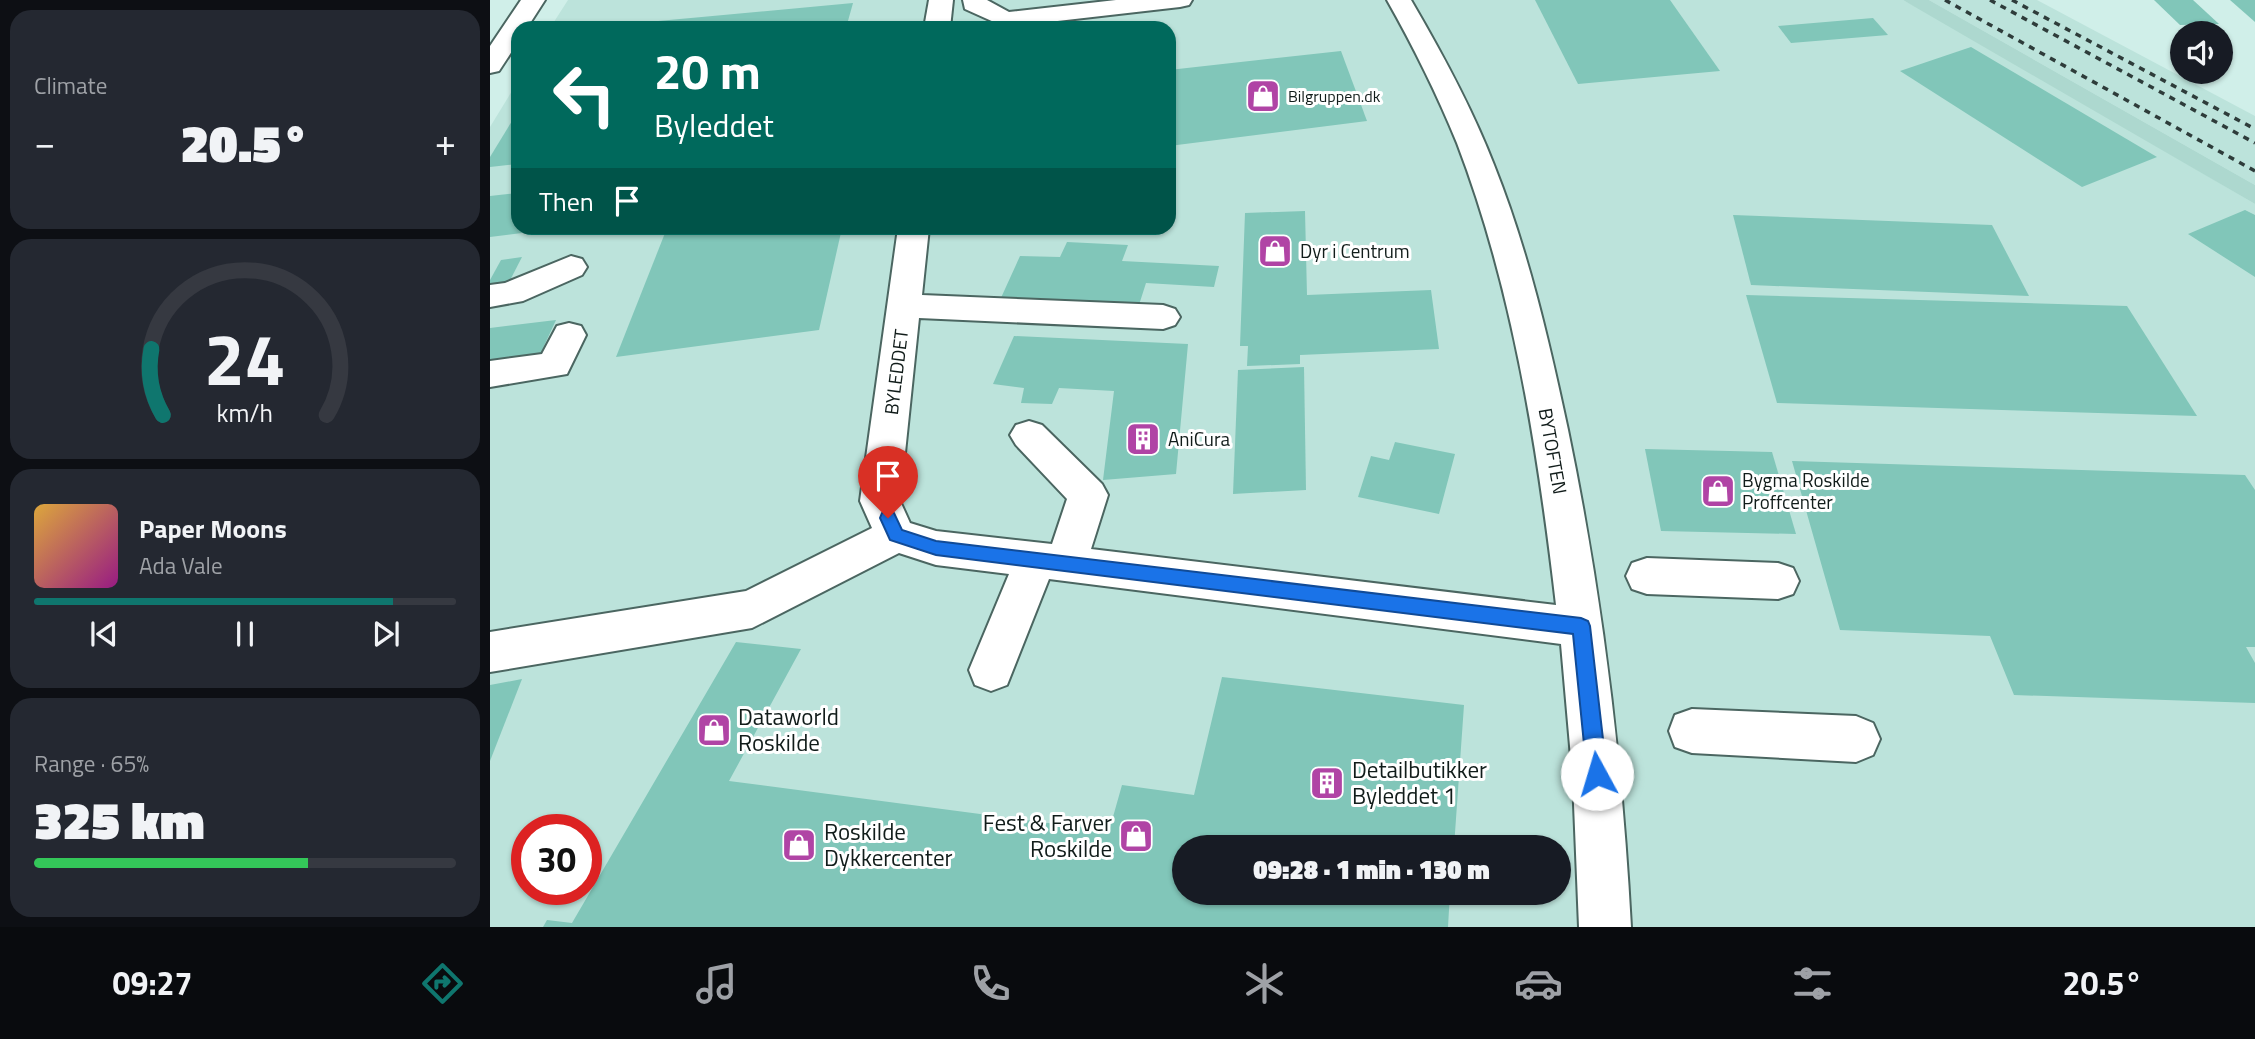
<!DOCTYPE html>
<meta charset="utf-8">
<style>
body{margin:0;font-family:"Titillium Web",sans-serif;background:#242831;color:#f1f3f6;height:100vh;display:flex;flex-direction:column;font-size:26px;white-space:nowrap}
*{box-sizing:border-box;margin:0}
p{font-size:23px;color:#9ea1a6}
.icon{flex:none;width:38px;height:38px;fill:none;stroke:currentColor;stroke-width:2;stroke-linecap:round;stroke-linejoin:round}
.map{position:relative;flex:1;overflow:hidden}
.panel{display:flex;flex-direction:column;gap:10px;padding:10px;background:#0d0f14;width:490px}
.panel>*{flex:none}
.top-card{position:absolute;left:21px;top:21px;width:665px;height:214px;border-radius:21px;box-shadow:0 2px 5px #0004;background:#00695c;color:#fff;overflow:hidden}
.tools{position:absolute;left:1680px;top:21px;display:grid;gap:14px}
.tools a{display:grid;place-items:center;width:63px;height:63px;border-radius:50%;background:#171b24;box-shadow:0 2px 5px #0004;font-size:35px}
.speed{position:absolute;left:21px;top:814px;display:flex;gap:14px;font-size:35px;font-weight:700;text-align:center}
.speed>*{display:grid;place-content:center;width:91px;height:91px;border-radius:50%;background:#171b24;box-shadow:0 2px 5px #0004;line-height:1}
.speed .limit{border:10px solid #d22;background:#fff;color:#111}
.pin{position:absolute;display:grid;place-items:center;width:60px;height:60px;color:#fff;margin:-72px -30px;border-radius:50% 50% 50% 0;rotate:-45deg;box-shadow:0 0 7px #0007}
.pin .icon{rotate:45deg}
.me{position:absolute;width:77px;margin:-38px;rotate:354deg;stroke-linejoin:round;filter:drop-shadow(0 0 5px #0008)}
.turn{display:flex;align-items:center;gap:24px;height:147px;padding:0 28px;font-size:32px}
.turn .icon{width:91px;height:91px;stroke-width:2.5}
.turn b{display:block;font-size:49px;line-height:60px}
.then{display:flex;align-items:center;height:66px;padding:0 28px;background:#0003;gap:14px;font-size:26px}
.big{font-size:52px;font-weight:800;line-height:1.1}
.panel .card{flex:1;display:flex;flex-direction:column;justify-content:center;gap:10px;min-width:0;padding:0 24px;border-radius:21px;background:#242831}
.panel .dial{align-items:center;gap:0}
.dial svg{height:182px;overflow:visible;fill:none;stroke:#363941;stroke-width:7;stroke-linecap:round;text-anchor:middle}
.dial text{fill:#f1f3f6;stroke:none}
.song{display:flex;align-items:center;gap:21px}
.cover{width:84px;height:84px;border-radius:10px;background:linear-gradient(135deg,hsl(40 70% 55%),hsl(310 70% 35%))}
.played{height:7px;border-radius:4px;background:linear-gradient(90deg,#0f766e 85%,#363941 85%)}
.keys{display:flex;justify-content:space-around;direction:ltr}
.heat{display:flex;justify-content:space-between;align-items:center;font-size:38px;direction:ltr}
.charge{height:10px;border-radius:5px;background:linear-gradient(90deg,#34c759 65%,#363941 0)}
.trip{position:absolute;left:682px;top:835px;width:399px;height:70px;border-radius:35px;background:#171b24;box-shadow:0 2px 5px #0004;font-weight:800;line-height:70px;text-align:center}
.dock{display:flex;height:112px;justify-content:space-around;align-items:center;background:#090b0e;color:#9ea1a6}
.dock .icon{width:49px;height:49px}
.dock .on{color:#0f766e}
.dock b{font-size:32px;color:#f1f3f6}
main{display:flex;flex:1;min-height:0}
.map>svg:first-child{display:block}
.built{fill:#bce3db;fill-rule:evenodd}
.green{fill:#add8cf}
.building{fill:#81c6b9}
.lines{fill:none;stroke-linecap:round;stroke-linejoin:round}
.minor-casing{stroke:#4b6661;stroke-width:4}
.minor{fill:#fff;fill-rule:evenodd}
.rail{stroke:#2e3c3a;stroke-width:3.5;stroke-dasharray:6 6;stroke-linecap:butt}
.route{fill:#1a73e8;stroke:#114b97;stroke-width:2}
.labels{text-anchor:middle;stroke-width:6;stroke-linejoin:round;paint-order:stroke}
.far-poi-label{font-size:16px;fill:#111c1a;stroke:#fff;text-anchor:start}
.poi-label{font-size:19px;fill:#111c1a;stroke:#fff;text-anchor:start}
.street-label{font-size:19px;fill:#111c1a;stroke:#fff}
.near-poi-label{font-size:23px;fill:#111c1a;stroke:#fff;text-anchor:start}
</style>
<main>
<section class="panel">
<div class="card"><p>Climate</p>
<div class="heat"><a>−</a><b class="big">20.5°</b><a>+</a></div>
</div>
<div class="card dial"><svg viewBox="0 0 100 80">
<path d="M14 69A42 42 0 1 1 86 69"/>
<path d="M14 69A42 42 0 0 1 9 40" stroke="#0f766e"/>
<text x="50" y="56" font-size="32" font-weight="700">24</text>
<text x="50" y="72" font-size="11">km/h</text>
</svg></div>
<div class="card">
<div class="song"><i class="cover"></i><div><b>Paper Moons</b><p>Ada Vale</p></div></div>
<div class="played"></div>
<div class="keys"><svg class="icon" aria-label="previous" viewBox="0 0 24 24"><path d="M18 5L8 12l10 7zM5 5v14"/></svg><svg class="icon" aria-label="pause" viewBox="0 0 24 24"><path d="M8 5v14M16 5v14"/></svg><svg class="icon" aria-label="next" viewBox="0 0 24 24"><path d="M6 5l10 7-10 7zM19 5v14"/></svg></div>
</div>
<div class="card"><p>Range · 65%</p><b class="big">325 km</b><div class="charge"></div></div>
</section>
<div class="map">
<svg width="1765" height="927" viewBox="0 0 1765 927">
<rect width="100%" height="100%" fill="#d0efe9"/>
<!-- built -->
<g class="built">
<path d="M78,0H1413L1450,19L1765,204V927H0V127L28,81V228H679V28H60ZM37,830H96V889H37ZM695,847H1069V892H695Z"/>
<path d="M1439,0H1547L1765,116V185Z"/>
</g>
<!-- green -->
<path class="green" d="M1413,0H1439L1765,185V204Z"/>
<!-- building -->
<g class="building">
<path d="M1045,0H1180L1230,71L1088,84Z"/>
<path d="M1664,0H1703L1729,24L1690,25Z"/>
<path d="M1740,0H1765V22Z"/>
<path d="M363,3L356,28H114V26Z"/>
<path d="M1383,18L1398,35L1301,43L1288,26Z"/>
<path d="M1481,47L1667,157L1592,187L1410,71Z"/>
<path d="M851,51L877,121L679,146V70Z"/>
<path d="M28,111V164L0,167V157Z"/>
<path d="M28,193V228L64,229L0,237V196Z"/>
<path d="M1755,210L1765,215V277L1698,234Z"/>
<path d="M815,211L817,295L941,290L949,349L810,355V364L757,366L758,346H750L755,213Z"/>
<path d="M1243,215L1502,225L1539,296L1261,285Z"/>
<path d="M177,228H352L329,330L126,357Z"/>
<path d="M571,228H640L633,232L571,230Z"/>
<path d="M577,242L638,245L632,261L729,266L724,287L656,283L648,308L510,300L530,256L570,257Z"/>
<path d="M32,257L14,292L0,293V280L11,260Z"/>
<path d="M1256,295L1637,306L1707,416L1287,403Z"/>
<path d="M66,320L48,359L0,366V328Z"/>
<path d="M524,336L698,344L686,474L613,480L624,391L569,388L562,404L531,403L534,388L503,384Z"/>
<path d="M814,367L816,490L743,494L748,370Z"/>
<path d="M905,442L965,454L949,514L868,497L881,456L899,460Z"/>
<path d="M1155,449L1282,452L1306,534L1171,531Z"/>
<path d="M1302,461L1755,475L1765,490V647H1756L1765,663V703L1524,695L1500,636L1350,630Z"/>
<path d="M246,642L311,649L239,781L619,831L632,785L704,795L732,677L974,705L964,847H695V892H960L958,927H53L57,920L82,923Z"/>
<path d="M32,679L0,761V685Z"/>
</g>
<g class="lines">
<!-- minor casing -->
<g class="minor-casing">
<g id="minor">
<path d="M31,0H55L37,28H28V42L9,71L0,73V46Z"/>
<path d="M439,0H463L460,28H434Z"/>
<path d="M473,0H497L519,12L626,0H702L699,5L690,7L515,27L475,9Z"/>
<path d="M897,0H921C952,53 982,108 1004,165C1038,250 1059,341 1078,430C1112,594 1132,759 1141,927H1089L1083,780L1071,644L559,579L517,685L501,691L485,685L479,670L519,574L446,565L409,553L262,628L0,672V632L256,591L382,528L370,501L408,228H439L432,295L673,305L685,309L690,317L685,325L673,329L429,318L410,501L420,523L446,531L562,544L577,499L526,445L520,435L526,425L539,421L552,425L612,484L618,495L601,549L1066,605C1048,450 1023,289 967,143C947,94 923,46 897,0Z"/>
<path d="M81,256L92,259L97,267L92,275L33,301L0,307V285L15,283Z"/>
<path d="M79,323L91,326L96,335L77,374L0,387V361L52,354L67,326Z"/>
<path d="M1157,558L1288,563L1303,568L1309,581L1303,594L1288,599L1157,594L1142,589L1136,576L1142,563Z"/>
<path d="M1202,709L1366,716L1383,723L1390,739L1383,755L1366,762L1202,753L1185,747L1179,731L1185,715Z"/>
</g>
</g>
<!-- minor -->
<use href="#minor" class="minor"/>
<!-- rail -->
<g class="rail">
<path d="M1455,0L1765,171"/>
<path d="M1500,0L1765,143"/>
<path d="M1522,0L1765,129"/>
</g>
</g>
<!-- route -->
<path class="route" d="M398,511L404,513L412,530L446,541L1091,618L1098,621L1100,626L1117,774L1114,781L1107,784L1100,781L1097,774L1083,634L446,555L400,540L390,518L392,513Z"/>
<!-- icons -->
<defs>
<g id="shop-square" transform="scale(1.75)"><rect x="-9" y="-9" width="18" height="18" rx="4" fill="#b044a5" stroke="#fff"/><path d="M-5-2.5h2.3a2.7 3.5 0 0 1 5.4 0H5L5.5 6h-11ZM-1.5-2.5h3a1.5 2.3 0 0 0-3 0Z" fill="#fff"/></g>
<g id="building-square" transform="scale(1.75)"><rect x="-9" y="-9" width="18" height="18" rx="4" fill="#b044a5" stroke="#fff"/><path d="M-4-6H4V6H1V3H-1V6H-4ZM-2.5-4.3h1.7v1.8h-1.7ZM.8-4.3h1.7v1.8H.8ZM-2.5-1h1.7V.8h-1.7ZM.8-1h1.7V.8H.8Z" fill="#fff"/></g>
</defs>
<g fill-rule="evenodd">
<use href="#shop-square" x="773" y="96"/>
<use href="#shop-square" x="785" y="251"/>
<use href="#building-square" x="653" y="439"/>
<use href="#shop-square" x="1228" y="491"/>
<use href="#shop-square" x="224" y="730"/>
<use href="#building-square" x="837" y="783"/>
<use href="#shop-square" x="646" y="836"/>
<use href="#shop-square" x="309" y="845"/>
</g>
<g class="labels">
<!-- far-poi labels -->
<g class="far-poi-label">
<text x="798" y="102">Bilgruppen.dk</text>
</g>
<!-- poi labels -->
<g class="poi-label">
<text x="810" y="258">Dyr i Centrum</text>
<text x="678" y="446">AniCura</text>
<text x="1252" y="487">Bygma Roskilde<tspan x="1252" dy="22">Proffcenter</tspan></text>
</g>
<!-- street labels -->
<g class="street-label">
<text transform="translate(406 372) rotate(-83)" y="7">BYLEDDET</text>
<text transform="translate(1063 451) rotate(80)" y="7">BYTOFTEN</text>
</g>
<!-- near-poi labels -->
<g class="near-poi-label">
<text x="248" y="725">Dataworld<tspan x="248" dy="26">Roskilde</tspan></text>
<text x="862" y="778">Detailbutikker<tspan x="862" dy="26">Byleddet 1</tspan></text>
<text x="622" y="831" text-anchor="end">Fest &amp; Farver<tspan x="622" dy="26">Roskilde</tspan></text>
<text x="334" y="840">Roskilde<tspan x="334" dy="26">Dykkercenter</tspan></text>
</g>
</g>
</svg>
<div class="tools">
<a><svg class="icon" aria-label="sound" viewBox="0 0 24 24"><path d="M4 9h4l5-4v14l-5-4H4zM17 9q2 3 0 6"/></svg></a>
</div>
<div class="speed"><div class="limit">30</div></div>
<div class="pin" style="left:398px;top:518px;background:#d93025"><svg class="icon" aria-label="arrive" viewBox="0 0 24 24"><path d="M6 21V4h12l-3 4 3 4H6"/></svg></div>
<svg class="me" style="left:1107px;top:774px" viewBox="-20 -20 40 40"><circle r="19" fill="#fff"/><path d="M0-13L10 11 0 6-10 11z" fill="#1a73e8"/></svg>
<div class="trip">09:28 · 1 min · 130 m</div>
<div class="top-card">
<div class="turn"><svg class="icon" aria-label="left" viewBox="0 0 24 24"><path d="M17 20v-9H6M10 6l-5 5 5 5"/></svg><div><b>20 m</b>Byleddet</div></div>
<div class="then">Then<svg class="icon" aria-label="arrive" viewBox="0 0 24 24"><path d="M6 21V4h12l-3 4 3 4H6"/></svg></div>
</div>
</div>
</main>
<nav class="dock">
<b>09:27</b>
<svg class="icon on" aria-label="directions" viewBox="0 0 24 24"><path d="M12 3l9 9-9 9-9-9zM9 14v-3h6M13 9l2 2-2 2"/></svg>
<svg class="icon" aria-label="music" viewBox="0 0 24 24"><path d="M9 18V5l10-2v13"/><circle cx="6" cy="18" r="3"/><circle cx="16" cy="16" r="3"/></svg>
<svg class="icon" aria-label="phone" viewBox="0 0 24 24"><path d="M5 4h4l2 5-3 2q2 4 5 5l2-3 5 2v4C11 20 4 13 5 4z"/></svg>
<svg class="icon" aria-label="climate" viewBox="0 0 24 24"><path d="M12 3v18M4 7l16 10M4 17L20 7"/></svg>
<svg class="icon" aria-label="car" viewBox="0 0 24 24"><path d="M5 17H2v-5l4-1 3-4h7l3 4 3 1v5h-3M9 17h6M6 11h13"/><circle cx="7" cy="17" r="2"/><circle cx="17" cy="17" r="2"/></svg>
<svg class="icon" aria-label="filters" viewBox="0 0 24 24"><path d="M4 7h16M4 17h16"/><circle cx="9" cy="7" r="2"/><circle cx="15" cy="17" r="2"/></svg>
<b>20.5°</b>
</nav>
